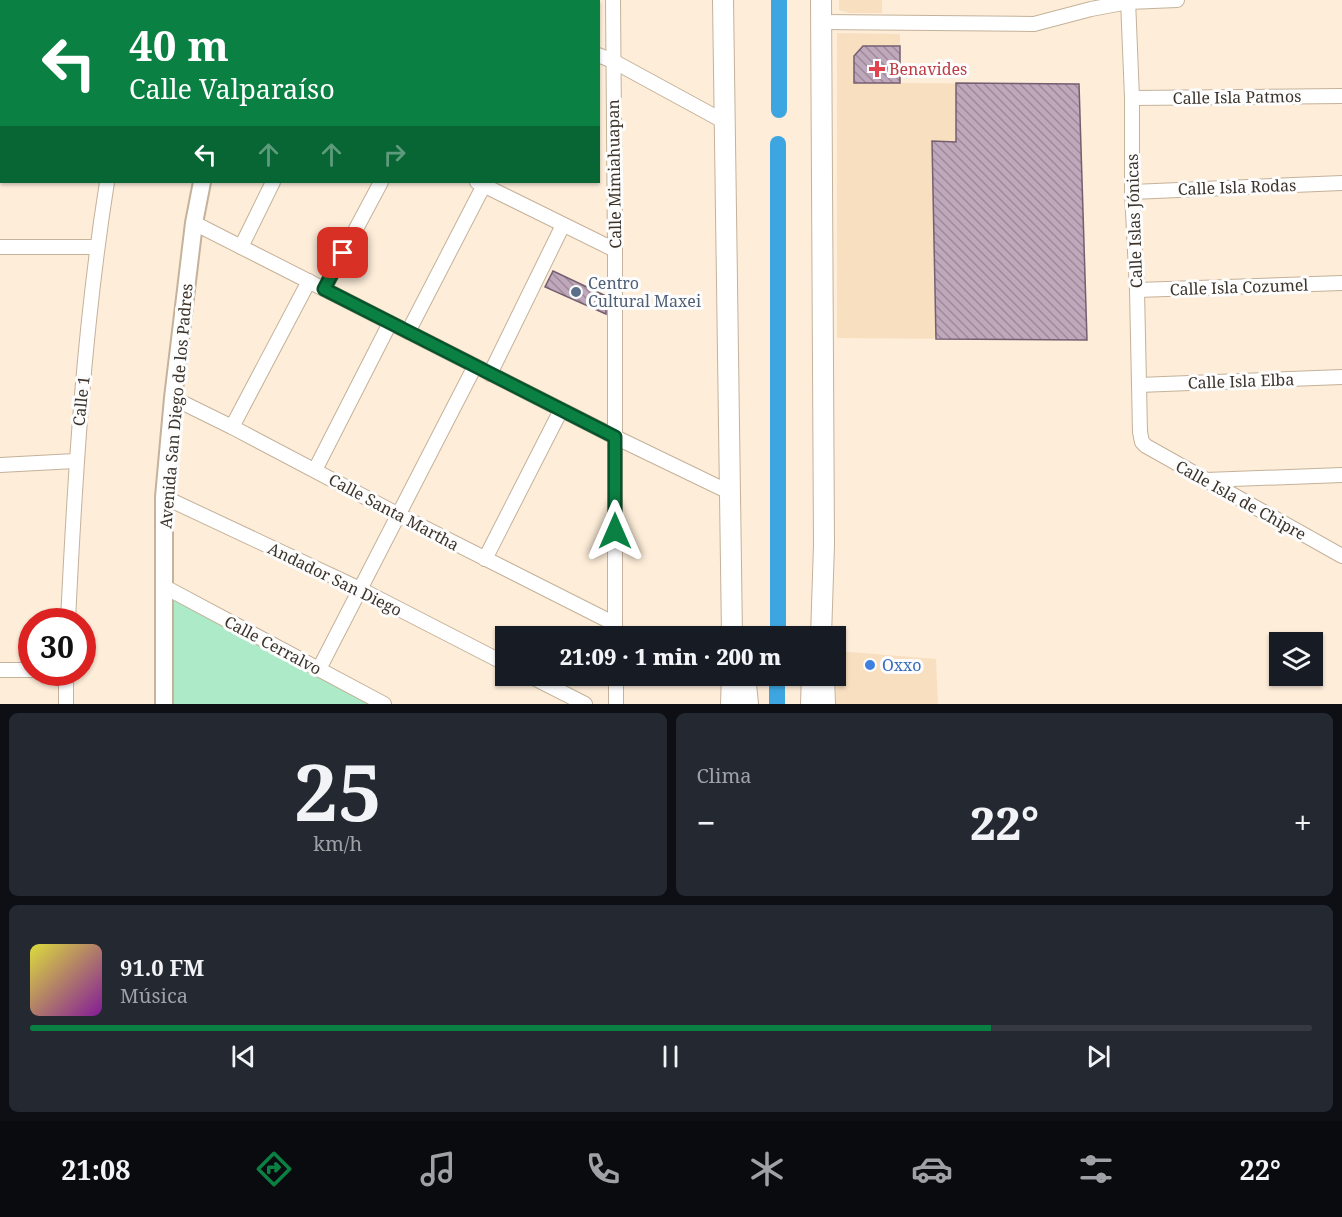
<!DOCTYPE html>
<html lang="es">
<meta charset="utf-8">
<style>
body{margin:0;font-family:"Noto Serif",serif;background:#242831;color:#f1f3f6;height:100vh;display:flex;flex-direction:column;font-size:22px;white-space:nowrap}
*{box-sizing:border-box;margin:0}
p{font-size:20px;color:#9ea1a6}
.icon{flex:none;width:33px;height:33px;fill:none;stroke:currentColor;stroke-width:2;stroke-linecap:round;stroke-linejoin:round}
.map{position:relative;height:704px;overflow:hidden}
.sheet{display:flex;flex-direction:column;gap:9px;padding:9px;background:#0d0f14;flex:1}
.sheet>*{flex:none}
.banner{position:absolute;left:0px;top:0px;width:600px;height:183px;box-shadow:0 2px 4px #0004;background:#0b8043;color:#fff;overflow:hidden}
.controls{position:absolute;left:1269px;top:632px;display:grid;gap:12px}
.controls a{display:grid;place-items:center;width:54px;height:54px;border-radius:0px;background:#171b24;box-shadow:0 2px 4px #0004;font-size:30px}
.speed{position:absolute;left:18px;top:608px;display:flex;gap:12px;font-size:30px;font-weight:700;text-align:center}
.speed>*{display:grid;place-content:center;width:78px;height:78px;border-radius:50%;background:#171b24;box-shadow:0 2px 4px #0004;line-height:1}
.speed .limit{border:9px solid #d22;background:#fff;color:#111}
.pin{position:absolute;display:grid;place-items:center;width:51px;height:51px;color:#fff;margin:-26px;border-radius:12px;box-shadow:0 3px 9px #0006}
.me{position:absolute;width:66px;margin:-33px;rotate:0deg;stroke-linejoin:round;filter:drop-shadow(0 0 4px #0008)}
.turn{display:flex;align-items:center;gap:21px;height:126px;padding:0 30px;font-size:27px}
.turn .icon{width:78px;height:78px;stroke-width:2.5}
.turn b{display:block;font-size:42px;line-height:51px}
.lanes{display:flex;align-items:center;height:57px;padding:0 30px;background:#0003;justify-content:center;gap:30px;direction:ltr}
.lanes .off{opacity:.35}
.big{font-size:45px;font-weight:800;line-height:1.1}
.sheet .tile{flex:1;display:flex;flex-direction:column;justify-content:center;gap:9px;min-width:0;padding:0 21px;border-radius:9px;background:#242831}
.sheet .dial{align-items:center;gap:0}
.dial b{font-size:78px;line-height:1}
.song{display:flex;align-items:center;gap:18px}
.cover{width:72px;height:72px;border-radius:9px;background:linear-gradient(135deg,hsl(60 70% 55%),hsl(290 70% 35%))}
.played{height:6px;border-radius:3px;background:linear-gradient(90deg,#0b8043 75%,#363941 75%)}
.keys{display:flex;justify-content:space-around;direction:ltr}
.heat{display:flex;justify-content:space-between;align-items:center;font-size:33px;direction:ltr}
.sheet .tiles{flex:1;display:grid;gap:9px;grid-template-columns:1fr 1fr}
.tile:last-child{grid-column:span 2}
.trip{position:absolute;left:495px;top:626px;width:351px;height:60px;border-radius:0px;background:#171b24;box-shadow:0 2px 4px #0004;font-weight:800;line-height:60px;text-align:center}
.tab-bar{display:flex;height:96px;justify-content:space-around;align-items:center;background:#090b0e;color:#9ea1a6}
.tab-bar .icon{width:42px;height:42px}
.tab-bar .current{color:#0b8043}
.tab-bar b{font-size:27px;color:#f1f3f6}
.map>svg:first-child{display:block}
.built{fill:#f8dfc0}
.garden{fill:#aceac8}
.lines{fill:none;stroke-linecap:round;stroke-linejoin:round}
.canal{stroke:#3da5e0;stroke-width:16}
.building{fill:url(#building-back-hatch);stroke:#745f71;stroke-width:1.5}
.minor-casing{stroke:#c4b29a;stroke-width:16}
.tertiary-casing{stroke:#c4b29a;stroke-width:20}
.secondary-casing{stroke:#c4b29a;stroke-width:22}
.minor{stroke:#fff;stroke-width:14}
.tertiary{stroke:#fff;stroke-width:16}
.secondary{stroke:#fff;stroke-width:20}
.route-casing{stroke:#07532c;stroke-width:15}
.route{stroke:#0b8043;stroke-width:10}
.health-dot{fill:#e0444e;stroke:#fdfdfd;stroke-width:2}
.service-dot{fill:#5c6f8a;stroke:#fdfdfd;stroke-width:2}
.shop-dot{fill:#3f7fe0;stroke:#fdfdfd;stroke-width:2}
.labels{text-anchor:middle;stroke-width:6;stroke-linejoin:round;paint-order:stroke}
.health-label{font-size:16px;fill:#be3a42;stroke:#fdfdfd;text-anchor:start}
.street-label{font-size:16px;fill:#3c342b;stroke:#fdfdfd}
.service-label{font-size:16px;fill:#4e5e75;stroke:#fdfdfd;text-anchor:start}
.shop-label{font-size:16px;fill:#366cbe;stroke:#fdfdfd;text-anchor:start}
</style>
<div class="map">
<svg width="1342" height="704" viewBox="0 0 1342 704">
<defs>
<pattern id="building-back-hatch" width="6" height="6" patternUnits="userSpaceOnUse" patternTransform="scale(1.5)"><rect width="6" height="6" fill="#c0a8bc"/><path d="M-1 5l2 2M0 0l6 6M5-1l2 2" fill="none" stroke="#9d8a99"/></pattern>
</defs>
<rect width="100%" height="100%" fill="#fdedd9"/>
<!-- built -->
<g class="built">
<path d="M839,0H882V13H849L839,10Z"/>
<path d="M837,33L900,34V83L1079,84L1087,340L837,338Z"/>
<path d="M837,651L936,659L938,704H836Z"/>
</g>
<!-- garden -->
<path class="garden" d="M169,595L370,704H170Z"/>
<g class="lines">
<!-- canal -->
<g class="canal">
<path d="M779,110V0"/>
<path d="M778,636V144"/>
<path d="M777,704V675"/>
</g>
</g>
<!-- building -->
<g class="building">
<path d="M863,46H900V83H854V56Z"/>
<path d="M956,83L1079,84L1087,340L936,339L932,141L956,142Z"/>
<path d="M553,271L606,296V314L545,287Z"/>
</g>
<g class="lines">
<!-- minor casing -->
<g class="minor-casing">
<g id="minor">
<path d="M484,0L487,2"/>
<path d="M613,0L615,250V636"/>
<path d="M1128,0L1132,98V192L1137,290L1140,432L1142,442L1146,446L1342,556"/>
<path d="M146,2V0"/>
<path d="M362,2V0"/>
<path d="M821,22L1034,24L1091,9L1128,2L1177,0"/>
<path d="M598,55L613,61L725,122"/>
<path d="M1132,98L1342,96"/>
<path d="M0,145H2"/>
<path d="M477,182L615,250"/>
<path d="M1132,192L1342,183"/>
<path d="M194,223L615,437L729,492"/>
<path d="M0,247H97"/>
<path d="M241,247L273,182"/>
<path d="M324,289L381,182"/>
<path d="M1137,290L1342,283"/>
<path d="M408,332L484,185"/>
<path d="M490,374L563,225"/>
<path d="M1139,385L1342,377"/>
<path d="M173,398L232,427L399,515L615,624"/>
<path d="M232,427L309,281"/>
<path d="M0,465L75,461"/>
<path d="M315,470L390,323"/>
<path d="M1206,480L1342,475"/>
<path d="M164,497L360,589L506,664"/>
<path d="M485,559L561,410"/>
<path d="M163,586L384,704"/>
<path d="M68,621C75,474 84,327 107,182"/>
<path d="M319,669L475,366"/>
<path d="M0,670H32"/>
<path d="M66,672V704"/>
<path d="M528,675L585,704"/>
<path d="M616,675V704"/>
</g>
</g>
<!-- tertiary casing -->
<g class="tertiary-casing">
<g id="tertiary">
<path d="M238,2L239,0"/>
<path d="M164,704V497L173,398L194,223L202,182"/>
</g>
</g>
<!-- secondary casing -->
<g class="secondary-casing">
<g id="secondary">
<path d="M723,0L732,636"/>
<path d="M821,0L824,545L821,636"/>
<path d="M745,675L748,704"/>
<path d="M824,675L825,704"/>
<path d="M731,704L732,675"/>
<path d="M811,704L812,675"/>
</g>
</g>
<!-- minor -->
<use href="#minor" class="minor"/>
<!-- tertiary -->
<use href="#tertiary" class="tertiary"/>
<!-- secondary -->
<use href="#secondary" class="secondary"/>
</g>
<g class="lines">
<!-- route casing -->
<g class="route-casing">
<path id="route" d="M343,253L324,289L615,437V531"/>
</g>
<!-- route -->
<use href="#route" class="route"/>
</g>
<!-- markers -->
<path class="health-dot" d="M874 60h6v6h6v6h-6v6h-6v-6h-6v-6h6z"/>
<circle class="service-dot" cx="576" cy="292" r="6"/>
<circle class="shop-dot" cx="870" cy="665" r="6"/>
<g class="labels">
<!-- health labels -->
<g class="health-label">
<text x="889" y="75">Benavides</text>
</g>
<!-- street labels -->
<g class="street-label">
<text transform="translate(1237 97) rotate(-1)" y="6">Calle Isla Patmos</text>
<text transform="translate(614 174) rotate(-91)" y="6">Calle Mimiahuapan</text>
<text transform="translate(1237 187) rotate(-2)" y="6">Calle Isla Rodas</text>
<text transform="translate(1134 221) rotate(-92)" y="6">Calle Islas Jónicas</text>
<text transform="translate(1239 287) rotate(-2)" y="6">Calle Isla Cozumel</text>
<text transform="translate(1241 381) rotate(-2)" y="6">Calle Isla Elba</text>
<text transform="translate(81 401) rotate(-84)" y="6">Calle 1</text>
<text transform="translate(176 406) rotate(-85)" y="6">Avenida San Diego de los Padres</text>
<text transform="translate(1241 500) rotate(29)" y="6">Calle Isla de Chipre</text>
<text transform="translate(394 512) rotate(28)" y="6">Calle Santa Martha</text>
<text transform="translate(335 579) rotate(26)" y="6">Andador San Diego</text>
<text transform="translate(273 645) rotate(28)" y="6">Calle Cerralvo</text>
</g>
<!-- service labels -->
<g class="service-label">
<text x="588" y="289">Centro<tspan x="588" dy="18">Cultural Maxei</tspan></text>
</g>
<!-- shop labels -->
<g class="shop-label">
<text x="882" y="671">Oxxo</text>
</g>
</g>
</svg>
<div class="controls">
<a><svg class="icon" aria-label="layers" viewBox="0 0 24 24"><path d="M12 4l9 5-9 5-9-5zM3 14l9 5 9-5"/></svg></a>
</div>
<div class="speed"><div class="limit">30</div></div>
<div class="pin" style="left:343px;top:253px;background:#d93025"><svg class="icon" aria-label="arrive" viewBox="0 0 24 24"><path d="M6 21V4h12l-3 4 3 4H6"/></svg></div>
<svg class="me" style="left:615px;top:531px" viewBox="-20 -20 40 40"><path d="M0-17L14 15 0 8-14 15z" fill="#0b8043" stroke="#fff" stroke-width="4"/></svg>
<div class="trip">21:09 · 1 min · 200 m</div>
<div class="banner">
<div class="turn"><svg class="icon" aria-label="left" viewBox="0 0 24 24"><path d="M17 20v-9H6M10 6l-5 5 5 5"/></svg><div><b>40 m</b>Calle Valparaíso</div></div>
<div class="lanes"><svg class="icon" aria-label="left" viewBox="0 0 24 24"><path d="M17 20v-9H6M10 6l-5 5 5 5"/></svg><svg class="icon off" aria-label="ahead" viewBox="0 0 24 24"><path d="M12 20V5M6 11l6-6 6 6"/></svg><svg class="icon off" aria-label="ahead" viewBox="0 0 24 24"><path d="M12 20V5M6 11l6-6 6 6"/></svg><svg class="icon off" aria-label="right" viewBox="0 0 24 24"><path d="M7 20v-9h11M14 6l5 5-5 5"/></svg></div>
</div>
</div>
<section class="sheet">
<div class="tiles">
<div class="tile dial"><b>25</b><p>km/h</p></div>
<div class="tile"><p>Clima</p>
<div class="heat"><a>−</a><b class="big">22°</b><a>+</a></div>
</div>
<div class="tile">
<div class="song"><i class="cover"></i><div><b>91.0 FM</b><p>Música</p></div></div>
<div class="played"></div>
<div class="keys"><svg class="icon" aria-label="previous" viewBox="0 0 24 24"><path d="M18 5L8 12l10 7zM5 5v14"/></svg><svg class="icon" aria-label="pause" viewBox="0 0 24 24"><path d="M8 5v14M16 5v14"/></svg><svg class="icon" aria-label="next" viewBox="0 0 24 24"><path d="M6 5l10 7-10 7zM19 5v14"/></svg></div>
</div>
</div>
</section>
<nav class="tab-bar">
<b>21:08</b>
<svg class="icon current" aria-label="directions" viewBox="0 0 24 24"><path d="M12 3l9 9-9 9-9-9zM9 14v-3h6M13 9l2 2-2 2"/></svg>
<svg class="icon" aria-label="music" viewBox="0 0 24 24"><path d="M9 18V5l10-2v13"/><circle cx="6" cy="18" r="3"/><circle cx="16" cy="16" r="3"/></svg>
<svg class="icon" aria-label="phone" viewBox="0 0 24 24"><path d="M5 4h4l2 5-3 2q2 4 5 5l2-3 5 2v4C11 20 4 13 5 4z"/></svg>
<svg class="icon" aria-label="climate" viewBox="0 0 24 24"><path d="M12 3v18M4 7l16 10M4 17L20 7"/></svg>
<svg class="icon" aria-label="car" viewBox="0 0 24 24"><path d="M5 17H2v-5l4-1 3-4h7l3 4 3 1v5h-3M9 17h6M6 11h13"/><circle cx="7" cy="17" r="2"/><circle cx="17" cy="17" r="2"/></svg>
<svg class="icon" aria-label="filters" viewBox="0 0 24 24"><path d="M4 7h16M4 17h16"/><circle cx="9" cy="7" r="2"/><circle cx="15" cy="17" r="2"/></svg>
<b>22°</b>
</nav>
